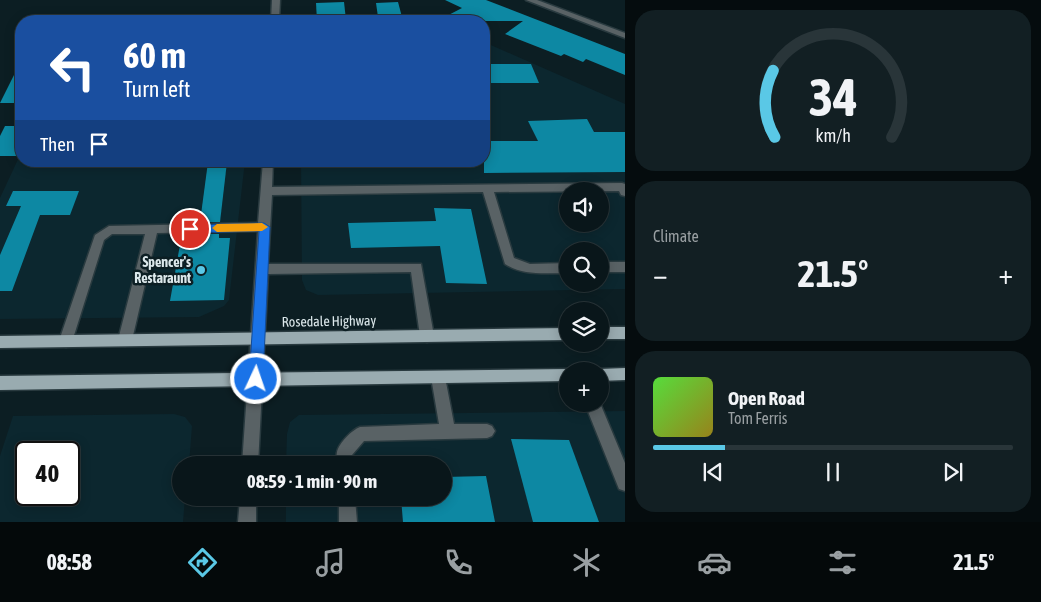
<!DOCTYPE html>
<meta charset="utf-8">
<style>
body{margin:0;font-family:"Asap Condensed",sans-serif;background:#121f23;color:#f1f3f6;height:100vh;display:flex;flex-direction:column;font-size:19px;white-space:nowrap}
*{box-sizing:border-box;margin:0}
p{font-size:16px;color:#999fa2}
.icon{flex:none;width:28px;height:28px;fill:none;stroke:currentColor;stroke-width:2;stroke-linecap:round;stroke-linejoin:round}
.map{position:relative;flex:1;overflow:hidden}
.details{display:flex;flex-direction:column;gap:10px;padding:10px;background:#050c0e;width:416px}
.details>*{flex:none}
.hud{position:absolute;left:15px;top:15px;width:475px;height:152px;border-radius:20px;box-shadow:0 2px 12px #0003,0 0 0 1px #293539;background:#1a4fa0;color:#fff;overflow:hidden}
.controls{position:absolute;left:559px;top:182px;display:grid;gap:10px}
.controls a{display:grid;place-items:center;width:50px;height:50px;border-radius:50%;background:#09161a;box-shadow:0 2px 12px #0003,0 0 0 1px #293539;font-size:25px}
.speed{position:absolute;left:15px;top:441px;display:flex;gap:10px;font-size:25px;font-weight:700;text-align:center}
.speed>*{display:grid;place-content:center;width:65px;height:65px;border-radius:50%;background:#09161a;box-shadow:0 2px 12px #0003,0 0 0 1px #293539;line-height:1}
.speed .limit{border:2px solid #111;border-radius:8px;background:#fff;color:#111}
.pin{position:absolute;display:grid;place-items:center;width:42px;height:42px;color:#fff;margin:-21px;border:2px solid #fff;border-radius:50%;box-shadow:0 1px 5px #0007}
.me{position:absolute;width:55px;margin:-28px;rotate:3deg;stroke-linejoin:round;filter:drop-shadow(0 0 4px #0008)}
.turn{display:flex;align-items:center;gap:18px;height:105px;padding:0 25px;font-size:22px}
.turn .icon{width:65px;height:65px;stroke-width:2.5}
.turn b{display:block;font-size:35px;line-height:42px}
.then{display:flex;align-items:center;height:48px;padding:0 25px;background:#0003;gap:10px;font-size:19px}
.big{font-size:38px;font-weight:700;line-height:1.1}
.details .tile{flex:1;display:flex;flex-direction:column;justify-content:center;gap:8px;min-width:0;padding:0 18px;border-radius:20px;background:#121f23}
.details .dial{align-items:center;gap:0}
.dial svg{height:130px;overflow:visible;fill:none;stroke:#293539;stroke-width:7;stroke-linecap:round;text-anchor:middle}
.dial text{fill:#f1f3f6;stroke:none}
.song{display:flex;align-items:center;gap:15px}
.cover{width:60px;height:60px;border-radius:8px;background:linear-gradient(135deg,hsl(110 70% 55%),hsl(50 70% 35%))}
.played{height:5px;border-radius:2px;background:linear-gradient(90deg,#5ac8e6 20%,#293539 20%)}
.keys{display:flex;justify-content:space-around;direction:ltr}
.heat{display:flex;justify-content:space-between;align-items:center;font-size:28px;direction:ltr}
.trip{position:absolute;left:172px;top:456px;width:280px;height:50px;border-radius:25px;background:#09161a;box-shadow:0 2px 12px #0003,0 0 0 1px #293539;font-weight:700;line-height:50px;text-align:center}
.dock{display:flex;height:80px;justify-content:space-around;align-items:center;background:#04090a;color:#999fa2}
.dock .icon{width:35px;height:35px}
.dock .active{color:#5ac8e6}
.dock b{font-size:22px;color:#f1f3f6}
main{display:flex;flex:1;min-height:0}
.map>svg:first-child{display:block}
.built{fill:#0c272f;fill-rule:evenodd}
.building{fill:#0d88a3}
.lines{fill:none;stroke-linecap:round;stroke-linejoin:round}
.minor-casing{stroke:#293a3f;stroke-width:3}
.major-casing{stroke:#293a3f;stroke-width:3}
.minor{fill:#596265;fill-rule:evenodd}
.major{fill:#99abb0;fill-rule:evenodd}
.route{fill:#1a73e8;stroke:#114b97}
.slow{fill:#f59e0b}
.poi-dot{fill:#5ac8e6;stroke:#0c1e23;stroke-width:2}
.labels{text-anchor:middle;stroke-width:5;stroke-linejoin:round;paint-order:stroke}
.poi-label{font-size:14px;font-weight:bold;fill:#dce8eb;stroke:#0c1e23;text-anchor:end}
.street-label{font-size:14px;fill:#dce8eb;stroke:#0c1e23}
</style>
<main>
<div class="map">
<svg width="625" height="522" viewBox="0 0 625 522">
<rect width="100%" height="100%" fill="#0c1e23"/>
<!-- built -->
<g class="built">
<path d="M484,42L625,104V289L318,295L306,290L302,280L301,161H484ZM568,191H600V224H568ZM568,251H600V284H568Z"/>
<path d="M21,153V161H245L229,300L224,306L199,317L0,319V198Z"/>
<path d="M625,411V522H286V498H444V465H286L287,434L290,422L299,415Z"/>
<path d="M174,414L185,417L192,426L189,465H181V498H185L183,522H0V456L13,416ZM26,452H69V495H26Z"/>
</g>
<!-- building -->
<g class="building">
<path d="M445,0H486L625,54V75L586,59L583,62L564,54L561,56L505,34L523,21H437L462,8Z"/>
<path d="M344,2L346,20L317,21L316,3Z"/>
<path d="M398,2L402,17H378L376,3Z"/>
<path d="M21,61V96L17,103H0Z"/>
<path d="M484,64H531L539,83H484Z"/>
<path d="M587,119L594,132H625V172L484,173V141H538L528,121Z"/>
<path d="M5,126H21V156H0V136Z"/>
<path d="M208,162H227L220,222H200Z"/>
<path d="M13,191H79L70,215H40L12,291H0V255L21,206H6Z"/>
<path d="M434,208L471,209L487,284L446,283L440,246L351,248L348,223L436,221Z"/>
<path d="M198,234H219V238H230L224,300L170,301L181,239H197Z"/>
<path d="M511,439L569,440L599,522H533Z"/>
<path d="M486,476L495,522H403L401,498H444V477Z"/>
</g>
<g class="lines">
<!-- minor casing -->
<g class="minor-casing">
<g id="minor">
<path d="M272,0H280L279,21H271Z"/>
<path d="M526,0H537L625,33V38Z"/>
<path d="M263,161H273L272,187L622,183L625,184V196L621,195L619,191L494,192L514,258L530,264L568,263V273C545,273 524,276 505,264L483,192L272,195L268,264H421L434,336L432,340L427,342L422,340L420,336L411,272L268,274L258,465H242L258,231L157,233L132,340L130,344L125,346L120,344L118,340L145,234H112L104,240L71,345L66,347L61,345L59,341L95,235L109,226L258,223Z"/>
<rect x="600" y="262" width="25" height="10"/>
<path d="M438,371L443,372L445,377L454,424H487L492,426L495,431L492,436L487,438L364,441L352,455L353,465H337C337,461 336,456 337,452C339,443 352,430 360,427L439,424L431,377L433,372Z"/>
<path d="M600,403L625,463V491L619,489L585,404Z"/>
<path d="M240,498H256V522H238Z"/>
<path d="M339,498H355L357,522H339Z"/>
</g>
</g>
<!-- major casing -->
<g class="major-casing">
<g id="major">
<rect x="600" y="327" width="25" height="12"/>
<path d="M568,328V340L0,348V336Z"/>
<path d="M625,368V380L600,381V371H594L600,369Z"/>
<path d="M568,369L574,371H568V381L0,390V376Z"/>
</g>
</g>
<!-- minor -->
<use href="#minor" class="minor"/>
<!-- major -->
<use href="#major" class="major"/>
</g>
<!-- route -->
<path class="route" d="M264,223L270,227L263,379L261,384L256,385L251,384L249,379L259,231L190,233L184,229L190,225Z"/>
<!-- slow -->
<path class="slow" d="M262,223L268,227L262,231L217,232L212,228L217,224Z"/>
<!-- markers -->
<circle class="poi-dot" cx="201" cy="270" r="5"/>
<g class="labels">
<!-- poi labels -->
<g class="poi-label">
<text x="191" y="267">Spencer's<tspan x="191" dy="16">Restaraunt</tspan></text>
</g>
<!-- street labels -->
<g class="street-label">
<text transform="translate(329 321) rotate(-1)" y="5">Rosedale Highway</text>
</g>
</g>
</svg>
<div class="controls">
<a><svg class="icon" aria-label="sound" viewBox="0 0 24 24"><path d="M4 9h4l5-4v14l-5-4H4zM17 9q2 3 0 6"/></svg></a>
<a><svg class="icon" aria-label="search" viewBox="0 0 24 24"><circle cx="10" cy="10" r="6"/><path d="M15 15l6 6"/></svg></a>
<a><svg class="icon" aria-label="layers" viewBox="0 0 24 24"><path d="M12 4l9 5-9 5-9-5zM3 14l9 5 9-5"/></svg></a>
<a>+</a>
</div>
<div class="speed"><div class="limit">40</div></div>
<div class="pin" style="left:190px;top:229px;background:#d93025"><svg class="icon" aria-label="arrive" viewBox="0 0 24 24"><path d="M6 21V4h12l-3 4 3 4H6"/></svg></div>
<svg class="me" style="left:256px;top:379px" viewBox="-20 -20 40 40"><circle r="17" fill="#1a73e8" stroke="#fff" stroke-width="3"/><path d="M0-11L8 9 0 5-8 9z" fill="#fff"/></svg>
<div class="trip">08:59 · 1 min · 90 m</div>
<div class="hud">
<div class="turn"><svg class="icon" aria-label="left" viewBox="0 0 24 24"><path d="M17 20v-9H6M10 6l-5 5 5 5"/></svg><div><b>60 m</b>Turn left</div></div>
<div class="then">Then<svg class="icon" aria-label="arrive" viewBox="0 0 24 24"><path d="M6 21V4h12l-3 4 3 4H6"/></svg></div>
</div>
</div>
<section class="details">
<div class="tile dial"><svg viewBox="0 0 100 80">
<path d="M14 69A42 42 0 1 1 86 69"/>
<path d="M14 69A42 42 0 0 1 13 28" stroke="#5ac8e6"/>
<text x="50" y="56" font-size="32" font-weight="700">34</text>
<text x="50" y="72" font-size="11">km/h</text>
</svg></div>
<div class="tile"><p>Climate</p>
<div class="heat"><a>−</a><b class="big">21.5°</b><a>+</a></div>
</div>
<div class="tile">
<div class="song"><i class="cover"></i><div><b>Open Road</b><p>Tom Ferris</p></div></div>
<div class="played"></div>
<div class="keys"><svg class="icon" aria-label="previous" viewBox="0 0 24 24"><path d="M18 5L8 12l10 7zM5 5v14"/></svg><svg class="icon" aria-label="pause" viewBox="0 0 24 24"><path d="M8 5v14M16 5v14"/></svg><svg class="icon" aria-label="next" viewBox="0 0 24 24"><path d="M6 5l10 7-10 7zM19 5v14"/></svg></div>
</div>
</section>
</main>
<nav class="dock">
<b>08:58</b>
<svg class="icon active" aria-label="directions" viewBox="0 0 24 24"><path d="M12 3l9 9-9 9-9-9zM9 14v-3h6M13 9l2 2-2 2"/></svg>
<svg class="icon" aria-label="music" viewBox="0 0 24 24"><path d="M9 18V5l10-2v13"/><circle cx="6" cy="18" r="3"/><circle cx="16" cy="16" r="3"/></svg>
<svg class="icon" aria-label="phone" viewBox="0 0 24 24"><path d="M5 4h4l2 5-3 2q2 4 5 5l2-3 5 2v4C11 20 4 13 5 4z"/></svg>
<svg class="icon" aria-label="climate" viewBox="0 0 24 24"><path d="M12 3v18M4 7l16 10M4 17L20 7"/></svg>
<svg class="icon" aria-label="car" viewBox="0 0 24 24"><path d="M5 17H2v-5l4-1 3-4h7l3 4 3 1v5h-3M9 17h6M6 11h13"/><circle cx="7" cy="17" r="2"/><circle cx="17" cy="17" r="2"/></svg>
<svg class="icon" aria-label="filters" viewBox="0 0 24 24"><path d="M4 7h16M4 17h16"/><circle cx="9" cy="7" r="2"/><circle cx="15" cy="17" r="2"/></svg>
<b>21.5°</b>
</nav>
